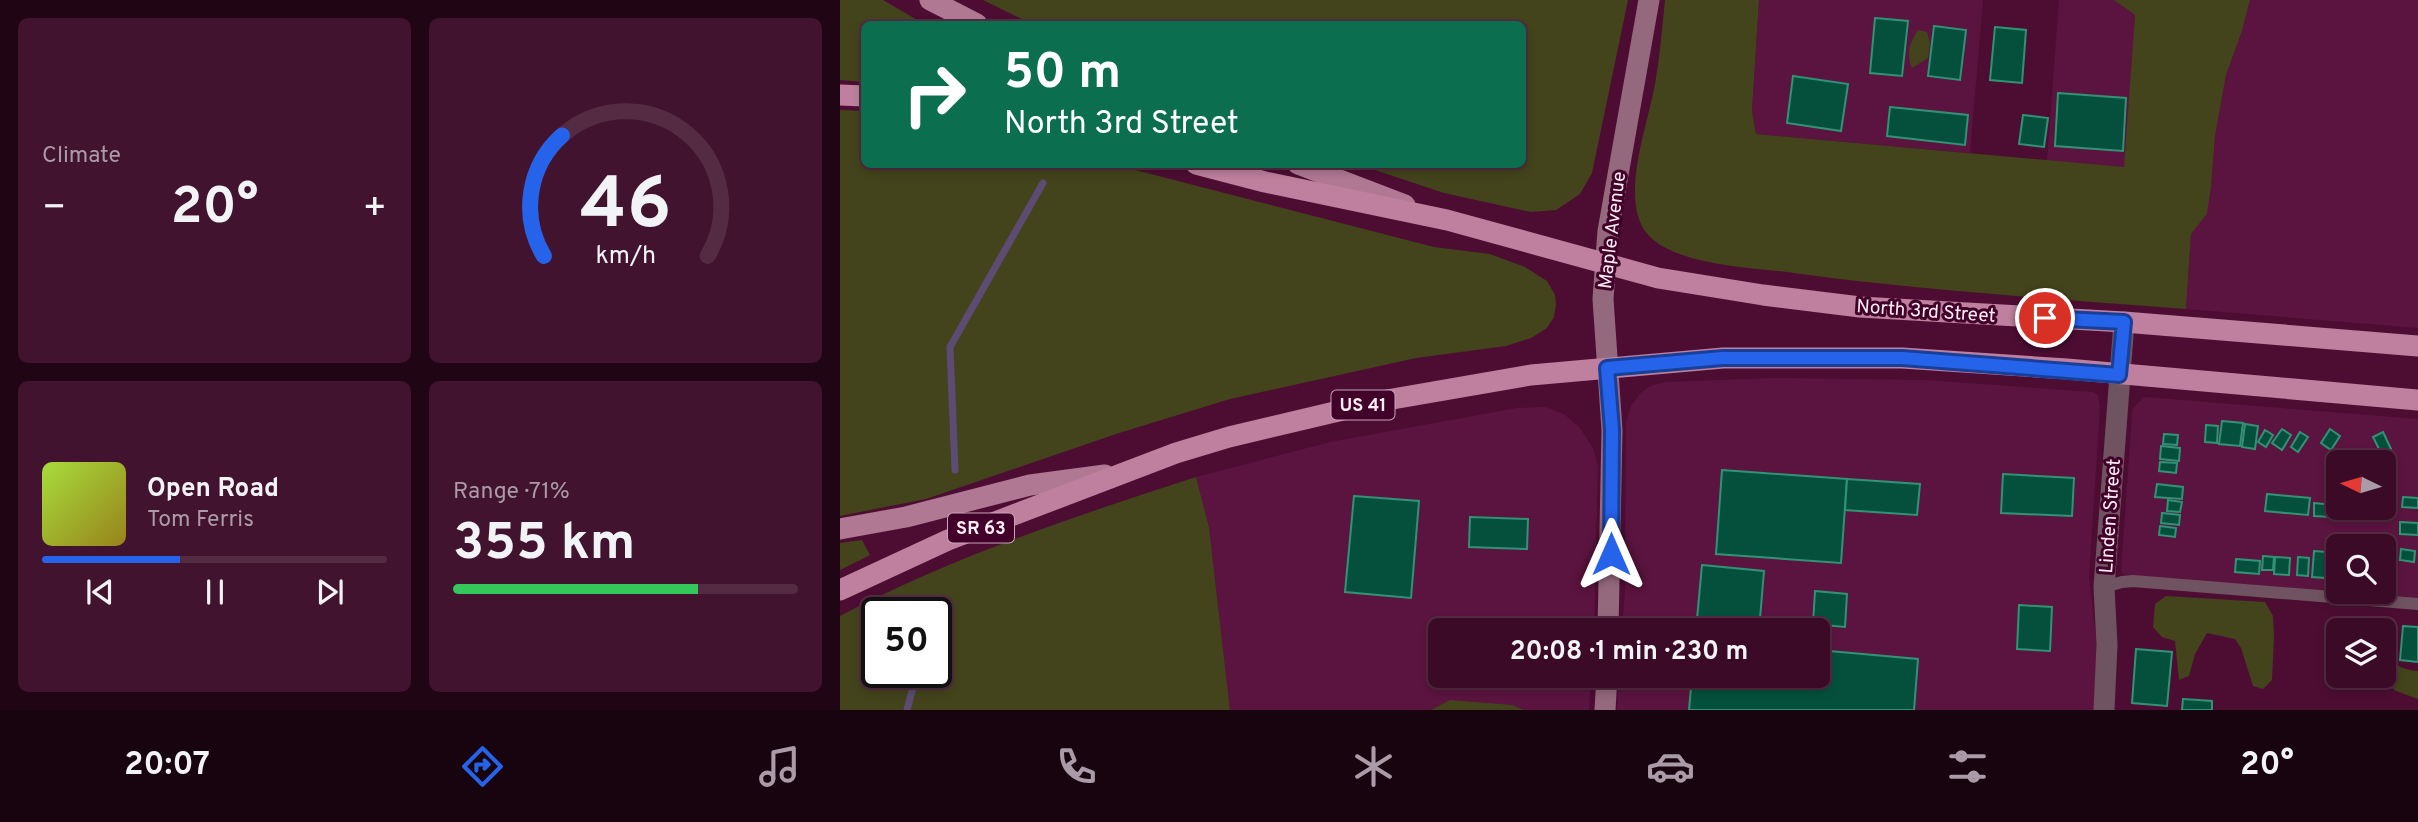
<!DOCTYPE html>
<meta charset="utf-8">
<style>
body{margin:0;font-family:Overpass,sans-serif;background:#41132e;color:#f1f3f6;height:100vh;display:flex;flex-direction:column;font-size:26px;white-space:nowrap}
*{box-sizing:border-box;margin:0}
p{font-size:23px;color:#ab9aa7}
.icon{flex:none;width:38px;height:38px;fill:none;stroke:currentColor;stroke-width:2;stroke-linecap:round;stroke-linejoin:round}
.map{position:relative;flex:1;overflow:hidden}
.panel{display:flex;flex-direction:column;gap:18px;padding:18px;background:#200615;width:840px}
.panel>*{flex:none}
.top-card{position:absolute;left:21px;top:21px;width:665px;height:147px;border-radius:10px;box-shadow:0 4px 10px #0003,0 0 0 2px #542b43;background:#0b6e4f;color:#fff;overflow:hidden}
.needle{width:46px;rotate:275deg}
.fabs{position:absolute;left:1486px;top:450px;display:grid;gap:14px}
.fabs a{display:grid;place-items:center;width:70px;height:70px;border-radius:10px;background:#3a0a26;box-shadow:0 4px 10px #0003,0 0 0 2px #542b43;font-size:35px}
.speed{position:absolute;left:21px;top:597px;display:flex;gap:14px;font-size:35px;font-weight:700;text-align:center}
.speed>*{display:grid;place-content:center;width:91px;height:91px;border-radius:50%;background:#3a0a26;box-shadow:0 4px 10px #0003,0 0 0 2px #542b43;line-height:1}
.speed .limit{border:4px solid #111;border-radius:10px;background:#fff;color:#111}
.pin{position:absolute;display:grid;place-items:center;width:60px;height:60px;color:#fff;margin:-30px;border:4px solid #fff;border-radius:50%;box-shadow:0 2px 7px #0007}
.me{position:absolute;width:77px;margin:-38px;rotate:0deg;stroke-linejoin:round;filter:drop-shadow(0 0 5px #0008)}
.turn{display:flex;align-items:center;gap:24px;height:147px;padding:0 28px;font-size:32px}
.turn .icon{width:91px;height:91px;stroke-width:2.5}
.turn b{display:block;font-size:49px;line-height:60px}
.big{font-size:52px;font-weight:700;line-height:1.1}
.panel .card{flex:1;display:flex;flex-direction:column;justify-content:center;gap:10px;min-width:0;padding:0 24px;border-radius:10px;background:#41132e}
.panel .dial{align-items:center;gap:0}
.dial svg{height:182px;overflow:visible;fill:none;stroke:#542b43;stroke-width:7;stroke-linecap:round;text-anchor:middle}
.dial text{fill:#f1f3f6;stroke:none}
.song{display:flex;align-items:center;gap:21px}
.cover{width:84px;height:84px;border-radius:10px;background:linear-gradient(135deg,hsl(80 70% 55%),hsl(50 70% 35%))}
.played{height:7px;border-radius:4px;background:linear-gradient(90deg,#2563eb 40%,#542b43 40%)}
.keys{display:flex;justify-content:space-around;direction:ltr}
.heat{display:flex;justify-content:space-between;align-items:center;font-size:38px;direction:ltr}
.charge{height:10px;border-radius:5px;background:linear-gradient(90deg,#34c759 71%,#542b43 0)}
.panel .tiles{flex:1;display:grid;gap:18px;grid-template-columns:repeat(2,1fr)}
.trip{position:absolute;left:588px;top:618px;width:402px;height:70px;border-radius:10px;background:#3a0a26;box-shadow:0 4px 10px #0003,0 0 0 2px #542b43;font-weight:700;line-height:70px;text-align:center}
.tabs{display:flex;height:112px;justify-content:space-around;align-items:center;background:#17040f;color:#ab9aa7}
.tabs .icon{width:49px;height:49px}
.tabs .on{color:#2563eb}
.tabs b{font-size:32px;color:#f1f3f6}
main{display:flex;flex:1;min-height:0}
.map>svg:first-child{display:block}
.built{fill:#5b143f;fill-rule:evenodd}
.green{fill:#43431c;fill-rule:evenodd}
.lines{fill:none;stroke-linecap:round;stroke-linejoin:round}
.stream{stroke:#5c4c74;stroke-width:7}
.building{fill:#05503c;stroke:#309375;stroke-width:2}
.service{stroke:#6f5360;stroke-width:12}
.minor{stroke:#6f5360;stroke-width:21}
.secondary{stroke:#94687d;stroke-width:21}
.primary{stroke:#b17894;stroke-width:21}
.trunk{stroke:#be809e;stroke-width:21}
.route-casing{stroke:#184099;stroke-width:18}
.route{stroke:#2563eb;stroke-width:12}
.labels{text-anchor:middle;stroke-width:6;stroke-linejoin:round;paint-order:stroke}
.shield{fill:#410129;stroke:#c5a6b8;stroke-width:2}
.shield-label{font-size:18px;font-weight:bold;fill:#feedf5}
.street-label{font-size:19px;fill:#feedf5;stroke:#410129}
</style>
<main>
<section class="panel">
<div class="tiles">
<div class="card"><p>Climate</p>
<div class="heat"><a>−</a><b class="big">20°</b><a>+</a></div>
</div>
<div class="card dial"><svg viewBox="0 0 100 80">
<path d="M14 69A42 42 0 1 1 86 69"/>
<path d="M14 69A42 42 0 0 1 22 16" stroke="#2563eb"/>
<text x="50" y="56" font-size="32" font-weight="700">46</text>
<text x="50" y="72" font-size="11">km/h</text>
</svg></div>
<div class="card">
<div class="song"><i class="cover"></i><div><b>Open Road</b><p>Tom Ferris</p></div></div>
<div class="played"></div>
<div class="keys"><svg class="icon" aria-label="previous" viewBox="0 0 24 24"><path d="M18 5L8 12l10 7zM5 5v14"/></svg><svg class="icon" aria-label="pause" viewBox="0 0 24 24"><path d="M8 5v14M16 5v14"/></svg><svg class="icon" aria-label="next" viewBox="0 0 24 24"><path d="M6 5l10 7-10 7zM19 5v14"/></svg></div>
</div>
<div class="card"><p>Range · 71%</p><b class="big">355 km</b><div class="charge"></div></div>
</div>
</section>
<div class="map">
<svg width="1578" height="710" viewBox="0 0 1578 710">
<rect width="100%" height="100%" fill="#4d0d33"/>
<!-- built -->
<g class="built">
<path d="M919,0H1143L1130,153L916,134L912,111Z"/>
<path d="M1219,0H1274L1295,15L1285,167L1207,161Z"/>
<path d="M1410,0H1578V328L1346,309L1351,234L1367,214L1371,187L1375,136L1386,75L1402,31Z"/>
<path d="M933,378L1085,380L1253,392L1258,395L1260,407L1249,577L1257,647L1254,710H777L779,676H978V630H782L785,590L786,423L791,406L800,394L810,386L826,382Z"/>
<path d="M1304,397L1578,419V599L1285,575L1281,572L1292,414L1293,408ZM1498,462H1544V508H1498ZM1498,546H1544V592H1498Z"/>
<path d="M705,407L724,414L740,428L753,448L758,465L754,630H600V676H751L749,710H390L369,527L356,477L490,442L677,408Z"/>
</g>
<!-- green -->
<g class="green">
<path d="M0,0H43L84,24H24V82L0,80Z"/>
<path d="M143,0H788L752,173L740,194L716,210L691,212L604,193L520,165L682,164V24H192Z"/>
<path d="M825,0H919L912,111L916,134L1284,167L1295,15L1274,0H1410L1402,31L1386,75L1375,136L1371,187L1367,214L1351,234L1346,309C1218,299 1089,291 961,274C921,268 875,268 837,253C820,246 805,237 799,219C786,181 808,123 815,84C820,56 822,28 825,0Z"/>
<path d="M1078,30L1087,32L1090,43L1088,58L1072,68C1066,54 1069,43 1078,30Z"/>
<path d="M0,110L24,111V164L276,165L594,247L650,254L685,267L707,281L715,295L716,304L714,317L707,328L691,338L666,346L576,358L390,399L279,433L86,499L0,516Z"/>
<path d="M356,477L369,527L390,710H0V616C113,557 235,516 356,477ZM37,612H96V672H37Z"/>
<path d="M22,540L30,555L0,570V543Z"/>
<path d="M1326,596L1425,602L1433,616L1434,638L1432,680L1423,689L1413,686L1401,648L1395,639L1367,633L1355,654L1349,676L1339,680L1335,641L1322,637L1313,627L1315,604Z"/>
<path d="M1544,651C1550,664 1563,670 1578,671V699L1556,691L1536,676H1544Z"/>
<path d="M610,700L672,705L684,710H591Z"/>
</g>
<g class="lines">
<!-- stream -->
<g class="stream">
<path d="M115,470L110,347L203,183"/>
<path d="M93,612L95,605"/>
<path d="M67,710L77,672"/>
</g>
</g>
<!-- building -->
<g class="building">
<path d="M1035,18L1068,21L1062,76L1030,73Z"/>
<path d="M1094,26L1126,30L1120,80L1088,76Z"/>
<path d="M1155,27L1186,30L1182,83L1150,80Z"/>
<path d="M953,76L1008,84L1001,131L947,123Z"/>
<path d="M1218,93L1286,98L1283,151L1215,146Z"/>
<path d="M1050,107L1128,115L1125,145L1047,136Z"/>
<path d="M1183,115L1208,118L1204,147L1179,144Z"/>
<path d="M1382,421L1403,423L1400,446L1379,444Z"/>
<path d="M1405,424L1418,426L1415,449L1402,447Z"/>
<path d="M1366,425L1378,426L1377,443L1365,442Z"/>
<path d="M1442,429L1451,435L1442,450L1432,443Z"/>
<path d="M1490,429L1500,436L1491,450L1481,443Z"/>
<path d="M1425,430L1433,435L1426,447L1418,442Z"/>
<path d="M1460,432L1468,437L1458,452L1451,447Z"/>
<path d="M1543,432L1551,449L1541,453L1533,437Z"/>
<path d="M1324,434L1338,435L1337,445L1323,444Z"/>
<path d="M1321,446L1340,448L1339,461L1320,459Z"/>
<path d="M1320,462L1337,463L1336,473L1319,471Z"/>
<path d="M882,470L1007,479L1001,563L876,554Z"/>
<path d="M1163,474L1234,478L1232,516L1161,513Z"/>
<path d="M1007,479L1080,484L1077,515L1005,510Z"/>
<path d="M1317,484L1343,487L1342,499L1315,497Z"/>
<path d="M1427,494L1470,498L1468,515L1425,511Z"/>
<path d="M514,496L579,501L571,598L505,592Z"/>
<path d="M1563,497L1578,498V508L1562,507Z"/>
<path d="M1328,500L1342,502L1340,512L1327,511Z"/>
<path d="M1474,503L1493,505L1492,517L1474,516Z"/>
<path d="M1322,513L1340,515L1339,525L1321,523Z"/>
<path d="M630,517L688,519L687,549L629,547Z"/>
<path d="M1560,522L1578,523V535L1560,534Z"/>
<path d="M1320,526L1336,528L1335,537L1319,535Z"/>
<path d="M1561,549L1575,551L1574,562L1560,560Z"/>
<path d="M1474,551L1498,553V579L1472,577Z"/>
<path d="M1423,556L1434,557L1433,570H1422Z"/>
<path d="M1435,557L1450,558L1449,575L1434,574Z"/>
<path d="M1458,557L1469,558L1468,576L1457,575Z"/>
<path d="M1396,559L1420,561L1419,574L1395,572Z"/>
<path d="M862,565L924,571L919,630H856Z"/>
<path d="M975,591L1007,594L1005,627L973,624Z"/>
<path d="M1179,605L1212,607L1210,651L1177,649Z"/>
<path d="M1563,626L1578,627V662L1560,660Z"/>
<path d="M1296,649L1332,652L1327,706L1292,703Z"/>
<path d="M978,650L1078,659L1074,710H849L852,676H978Z"/>
<path d="M1343,699L1372,701V710H1342Z"/>
</g>
<g class="lines">
<!-- service -->
<path class="service" d="M1264,587L1282,582L1293,581L1578,604"/>
<!-- minor -->
<path class="minor" d="M1264,710L1267,645L1264,587L1284,322"/>
<!-- secondary -->
<g class="secondary">
<path d="M768,630L772,430L763,299L768,231L809,0"/>
<path d="M765,710L767,676"/>
</g>
<!-- primary -->
<g class="primary">
<path d="M90,0L137,24"/>
<path d="M458,164L565,205"/>
<path d="M0,529L66,517L190,485L265,475"/>
</g>
<!-- trunk -->
<g class="trunk">
<path d="M0,95L24,96"/>
<path d="M356,164L425,182L607,220L818,278L923,295L1020,307L1284,322L1578,346"/>
<path d="M0,590L108,540L336,453L389,437L541,401L691,375L883,358H1062L1227,369L1578,400"/>
</g>
</g>
<g class="lines">
<!-- route casing -->
<g class="route-casing">
<path id="route" d="M771,554L772,430L767,368L883,358H1062L1279,375L1284,322L1205,318"/>
</g>
<!-- route -->
<use href="#route" class="route"/>
</g>
<g class="labels">
<!-- shield labels -->
<g class="shield">
<rect x="491.5" y="390.5" width="63" height="29" rx="5"/>
<rect x="108" y="513.5" width="66" height="29" rx="5"/>
</g>
<g class="shield-label">
<text x="523" y="411">US 41</text>
<text x="141" y="534">SR 63</text>
</g>
<!-- street labels -->
<g class="street-label">
<text transform="translate(771 230) rotate(-83)" y="7">Maple Avenue</text>
<text transform="translate(1086 310) rotate(4)" y="7">North 3rd Street</text>
<text transform="translate(1269 516) rotate(-86)" y="7">Linden Street</text>
</g>
</g>
</svg>
<div class="fabs">
<a><svg class="needle" viewBox="-14 -14 28 28"><path d="M0-13l5 13h-10z" fill="#e53935"/><path d="M0 13l5-13h-10z" fill="#ab9aa7"/></svg></a>
<a><svg class="icon" aria-label="search" viewBox="0 0 24 24"><circle cx="10" cy="10" r="6"/><path d="M15 15l6 6"/></svg></a>
<a><svg class="icon" aria-label="layers" viewBox="0 0 24 24"><path d="M12 4l9 5-9 5-9-5zM3 14l9 5 9-5"/></svg></a>
</div>
<div class="speed"><div class="limit">50</div></div>
<div class="pin" style="left:1205px;top:318px;background:#d93025"><svg class="icon" aria-label="arrive" viewBox="0 0 24 24"><path d="M6 21V4h12l-3 4 3 4H6"/></svg></div>
<svg class="me" style="left:771px;top:554px" viewBox="-20 -20 40 40"><path d="M0-17L14 15 0 8-14 15z" fill="#2563eb" stroke="#fff" stroke-width="4"/></svg>
<div class="trip">20:08 · 1 min · 230 m</div>
<div class="top-card">
<div class="turn"><svg class="icon" aria-label="right" viewBox="0 0 24 24"><path d="M7 20v-9h11M14 6l5 5-5 5"/></svg><div><b>50 m</b>North 3rd Street</div></div>
</div>
</div>
</main>
<nav class="tabs">
<b>20:07</b>
<svg class="icon on" aria-label="directions" viewBox="0 0 24 24"><path d="M12 3l9 9-9 9-9-9zM9 14v-3h6M13 9l2 2-2 2"/></svg>
<svg class="icon" aria-label="music" viewBox="0 0 24 24"><path d="M9 18V5l10-2v13"/><circle cx="6" cy="18" r="3"/><circle cx="16" cy="16" r="3"/></svg>
<svg class="icon" aria-label="phone" viewBox="0 0 24 24"><path d="M5 4h4l2 5-3 2q2 4 5 5l2-3 5 2v4C11 20 4 13 5 4z"/></svg>
<svg class="icon" aria-label="climate" viewBox="0 0 24 24"><path d="M12 3v18M4 7l16 10M4 17L20 7"/></svg>
<svg class="icon" aria-label="car" viewBox="0 0 24 24"><path d="M5 17H2v-5l4-1 3-4h7l3 4 3 1v5h-3M9 17h6M6 11h13"/><circle cx="7" cy="17" r="2"/><circle cx="17" cy="17" r="2"/></svg>
<svg class="icon" aria-label="filters" viewBox="0 0 24 24"><path d="M4 7h16M4 17h16"/><circle cx="9" cy="7" r="2"/><circle cx="15" cy="17" r="2"/></svg>
<b>20°</b>
</nav>
